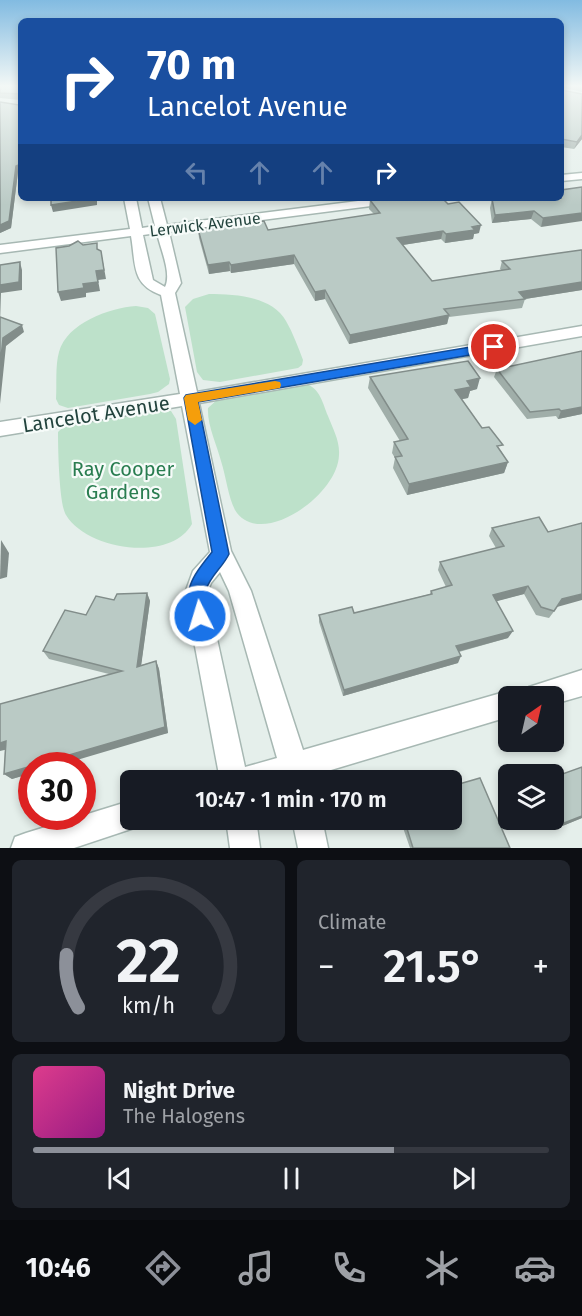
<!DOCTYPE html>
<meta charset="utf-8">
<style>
body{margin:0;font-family:"Fira Sans",sans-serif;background:#20242c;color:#f1f3f6;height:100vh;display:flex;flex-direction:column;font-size:22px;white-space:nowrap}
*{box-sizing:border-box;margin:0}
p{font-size:20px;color:#9ea1a6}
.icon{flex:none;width:33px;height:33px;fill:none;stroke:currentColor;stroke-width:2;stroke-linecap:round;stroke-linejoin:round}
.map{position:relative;height:848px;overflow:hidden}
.drawer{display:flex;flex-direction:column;gap:12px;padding:12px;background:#0d0f14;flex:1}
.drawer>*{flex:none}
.guide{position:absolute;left:18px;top:18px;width:546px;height:183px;border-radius:9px;box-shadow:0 3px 9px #0003;background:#1a4fa0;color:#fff;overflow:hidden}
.needle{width:39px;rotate:34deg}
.buttons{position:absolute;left:498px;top:686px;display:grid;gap:12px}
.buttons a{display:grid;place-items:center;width:66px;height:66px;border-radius:9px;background:#171b24;box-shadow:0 3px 9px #0003;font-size:30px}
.speed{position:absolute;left:18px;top:752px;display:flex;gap:12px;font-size:30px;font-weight:700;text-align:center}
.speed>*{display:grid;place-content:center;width:78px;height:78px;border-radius:50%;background:#171b24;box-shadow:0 3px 9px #0003;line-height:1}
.speed .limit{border:9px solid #d22;background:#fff;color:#111}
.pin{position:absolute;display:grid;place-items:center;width:51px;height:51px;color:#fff;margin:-26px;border:3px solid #fff;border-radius:50%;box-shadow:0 2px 6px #0007}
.me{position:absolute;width:66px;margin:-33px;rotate:355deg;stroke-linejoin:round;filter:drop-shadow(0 0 4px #0008)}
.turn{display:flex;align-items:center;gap:21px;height:126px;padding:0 30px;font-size:27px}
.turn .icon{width:78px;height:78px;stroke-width:2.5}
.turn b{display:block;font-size:42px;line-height:51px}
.lanes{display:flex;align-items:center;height:57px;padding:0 30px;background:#0003;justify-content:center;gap:30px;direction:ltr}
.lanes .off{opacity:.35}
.big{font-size:45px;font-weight:600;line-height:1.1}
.drawer .card{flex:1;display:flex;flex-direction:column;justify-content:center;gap:9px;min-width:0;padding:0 21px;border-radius:9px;background:#20242c}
.drawer .dial{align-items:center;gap:0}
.dial svg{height:156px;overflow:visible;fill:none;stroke:#363941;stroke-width:7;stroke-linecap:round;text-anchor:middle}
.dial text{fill:#f1f3f6;stroke:none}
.song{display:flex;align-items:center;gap:18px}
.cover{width:72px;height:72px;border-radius:9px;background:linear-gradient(135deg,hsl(330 70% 55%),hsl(310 70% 35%))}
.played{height:6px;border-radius:3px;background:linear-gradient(90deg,#8c9099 70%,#363941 70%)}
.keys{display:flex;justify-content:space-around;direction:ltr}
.heat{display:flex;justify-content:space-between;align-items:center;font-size:33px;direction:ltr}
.drawer .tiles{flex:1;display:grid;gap:12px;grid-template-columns:1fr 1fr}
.card:last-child{grid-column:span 2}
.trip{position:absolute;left:120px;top:770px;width:342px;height:60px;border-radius:9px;background:#171b24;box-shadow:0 3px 9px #0003;font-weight:600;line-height:60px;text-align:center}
.dock{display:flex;height:96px;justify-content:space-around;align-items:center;background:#090b0e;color:#9ea1a6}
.dock .icon{width:42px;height:42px}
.dock .current{color:#8c9099}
.dock b{font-size:27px;color:#f1f3f6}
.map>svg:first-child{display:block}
.green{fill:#bde1ca}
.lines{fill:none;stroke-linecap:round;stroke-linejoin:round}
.minor-casing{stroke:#a7b8b3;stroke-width:3}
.minor{fill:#fff;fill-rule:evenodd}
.wall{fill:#a0aea9}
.shaded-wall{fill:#828d8a}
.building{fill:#bacac5;stroke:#828d8a;stroke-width:1.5}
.route{fill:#1a73e8;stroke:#114b97;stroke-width:1.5}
.slow{fill:#f59e0b}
.labels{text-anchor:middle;stroke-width:4.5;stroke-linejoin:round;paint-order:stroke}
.far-street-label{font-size:16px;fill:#22433d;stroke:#f6fbf9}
.street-label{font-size:20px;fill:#22433d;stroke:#f6fbf9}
.park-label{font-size:20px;fill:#297d50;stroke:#f6fbf9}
</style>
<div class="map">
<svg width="582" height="848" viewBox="0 0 582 848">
<rect width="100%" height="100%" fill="#e5efeb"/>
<!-- green -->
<g class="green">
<path d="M209,294C235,294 272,296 286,321C293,333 298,347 303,360L302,365L298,368L220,382L203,380L197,372L185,307L193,299Z"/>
<path d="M136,306L148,308L155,314L170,379L169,384L158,392L150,394L68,408L59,405L56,399C57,385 55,366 59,352C67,323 109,308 136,306Z"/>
<path d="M306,384C320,388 323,404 328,416C333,429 340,441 339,455C338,496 259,550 235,510C228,497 226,476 221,461C217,445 207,425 208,408L218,399Z"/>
<path d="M160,409L171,411L176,419L192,524C170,563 87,550 66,515C59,504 58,448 58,432L64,426L72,424Z"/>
</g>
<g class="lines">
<!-- minor casing -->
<g class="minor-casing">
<g id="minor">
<path d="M582,173V179L561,181V175Z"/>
<path d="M124,198H136L142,228L155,226L148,198H160L167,225L382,198H416L410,201L169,232L181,283L175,293L197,392L582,326V336L199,403L231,551L251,591L303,750L508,691L518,696H508V717L311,776L312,780H220L185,593L193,571L210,552L182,406L0,436V422L180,394L161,295C131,284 136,265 131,236L0,253V245L130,229ZM157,233C160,248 172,273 165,287L153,280L143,235ZM220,572L229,591L277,758L245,767L207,593L211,583Z"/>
<path d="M582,670V696L554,704V696H525L529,687Z"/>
<path d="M130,801V819H143L140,826L74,848H11L15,837L26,833Z"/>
<path d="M226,819H256L260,848H230Z"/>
<path d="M292,819H322L328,848H298Z"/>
</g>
</g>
<!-- minor -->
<use href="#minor" class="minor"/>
</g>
<!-- wall -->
<g class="wall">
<path d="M0,86H21V171L18,172L11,228L0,233V102L19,105L21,100L0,98Z"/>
<path d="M561,86H582V92L561,87V90L582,139L574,149L561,147Z"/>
<path d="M561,198L541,227L531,219L492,223L490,208L492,199Z"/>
<path d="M370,200L479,233L474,234L473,239L445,243L441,239L403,245L432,281L501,270L500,269L502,261L582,250V290L525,299L522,308L449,317L447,324L349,344L325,299L315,301L294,264L231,273L230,271L209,274L199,238L198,229L268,230L374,214L369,209Z"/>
<path d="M497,369L582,414L558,419L556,416L527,419L494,377Z"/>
<path d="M370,377L477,389L470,391L468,398L462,399L482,428L501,451L508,462L504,473L407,495L393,468L395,458L392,453L394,442L400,441L368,388Z"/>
<path d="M492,528L557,607L549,618L536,615L524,594L496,601L508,638L459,652L458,663L343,696L319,622V615L354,613L430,594L431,591L446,587L438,570L440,562L496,548L489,536Z"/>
<path d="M147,593L150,601L141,665L156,661L159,669L168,733L32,765V773L12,779L4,774L5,750L109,674L49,659L43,651L86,615L114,600Z"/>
<path d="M554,777L582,818L555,829L550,819H554Z"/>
<path d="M400,819H452L510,848H410Z"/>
</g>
<!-- shaded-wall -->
<g class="shaded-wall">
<path d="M582,135V139L574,149L577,142Z"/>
<path d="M21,164V171L18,172L11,228L0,233V225L16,166Z"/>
<path d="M97,198V205L53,212L51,205Z"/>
<path d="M534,211L531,219L492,223L495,215Z"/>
<path d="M582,213V221L541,227L543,218Z"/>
<path d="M481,225L479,233L474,234L473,239L445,243L446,234Z"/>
<path d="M443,231L441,239L396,246L397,238Z"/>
<path d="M101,251L106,279L98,280L100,291L86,293V297L61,301L58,292L83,284L96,271Z"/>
<path d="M294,255V264L231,273V265Z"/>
<path d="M20,262L22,270V290L1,293L0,323V285Z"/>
<path d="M229,262L230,271L209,274L208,265Z"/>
<path d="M582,282V290L525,299L519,292Z"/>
<path d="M325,290V299L315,301V292Z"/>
<path d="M449,315L447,324L349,344L350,335Z"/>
<path d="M22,325L24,332L6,346L0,404V368L3,338Z"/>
<path d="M480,378L477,389L470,391L468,398L452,401L455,390L467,381Z"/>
<path d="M582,407V414L558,419L561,411Z"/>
<path d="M508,462L504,473L407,495L409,484Z"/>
<path d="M1,540L9,553L7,577L0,579Z"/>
<path d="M528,586L524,594L490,603L493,595Z"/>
<path d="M147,593L150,601L140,674L137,667Z"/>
<path d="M582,594V600L557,607L549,618L562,599Z"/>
<path d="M513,631L508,638L453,653L456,646Z"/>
<path d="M461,656L458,663L343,696L344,690Z"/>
<path d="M156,661L159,669L168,733L60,765H34Z"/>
<path d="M6,741L13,748L0,751V743Z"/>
<path d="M32,766V773L12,779L4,774Z"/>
<path d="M582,816V818L555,829L564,823Z"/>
</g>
<!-- building -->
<g class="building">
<path d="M0,86H21V96L20,94L0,93Z"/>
<path d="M561,87V90L582,94V135L577,142L561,139Z"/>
<path d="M21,99V164L16,166L9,221L0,225V102L19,105Z"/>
<path d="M582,187V213L543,218L534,211L495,215L492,199L503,198H561V190Z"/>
<path d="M51,198H96L51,205Z"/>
<path d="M389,198H442L448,204L459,202L481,225L472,227L475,230L446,234L443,231L397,238L432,281L510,269L502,261L581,250H582V282L519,292L525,299L444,309L449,315L350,335L325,290L315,292L294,255L231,265L229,262L208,265L198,229L264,221L268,230L380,213L370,200Z"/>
<path d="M78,241L83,245L97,243V249L101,251L104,270L96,271L98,282L83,284L84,288L58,292L56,248L69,246Z"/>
<path d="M20,262L19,282L0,285V265Z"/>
<path d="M0,317L22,325L3,338L0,368Z"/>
<path d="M582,351V407L561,411L559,409L530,412L497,369Z"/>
<path d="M468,361L480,378L467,381L471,387L455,390L482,428L489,427L503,445L497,446L508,462L409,484L395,457L402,456L394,442L408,439L370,377Z"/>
<path d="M539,517L548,532L582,523V594L562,599L554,611L541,607L528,586L493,595L513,631L456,646L461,656L344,690L319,615L352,607L354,613L432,594L431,591L452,585L440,562L504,546L492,528Z"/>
<path d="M147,593L137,667L156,661L165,727L4,774L6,741L0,743V704L122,671L43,651L65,610L86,615L96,596L114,600L117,594Z"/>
<path d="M582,767V816L564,823L554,803V777Z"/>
<path d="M480,778L510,848H413L404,819H452V786Z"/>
</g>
<!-- sky -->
<linearGradient id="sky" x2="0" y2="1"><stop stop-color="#82bbe1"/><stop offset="0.42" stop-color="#f3f8f6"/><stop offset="1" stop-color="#f3f8f6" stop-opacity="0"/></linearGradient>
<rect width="582" height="205" fill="url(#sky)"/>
<!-- route -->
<path class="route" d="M494,343L500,347L499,350L198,402L229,554C223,567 210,576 206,590C203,601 212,611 207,622L200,625L194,622C180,591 193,576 212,552L184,398L186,395Z"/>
<!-- slow -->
<path class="slow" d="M275,381L280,382L281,385L280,388L198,402L202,420L195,425L188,420L184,398L186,395Z"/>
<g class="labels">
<!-- far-street labels -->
<g class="far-street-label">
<text transform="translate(205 224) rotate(-7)" y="6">Lerwick Avenue</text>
</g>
<!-- street labels -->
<g class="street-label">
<text transform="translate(96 414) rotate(-9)" y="7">Lancelot Avenue</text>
</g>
<!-- park labels -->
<g class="park-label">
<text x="123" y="476">Ray Cooper<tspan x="123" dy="23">Gardens</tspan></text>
</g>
</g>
</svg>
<div class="buttons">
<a><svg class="needle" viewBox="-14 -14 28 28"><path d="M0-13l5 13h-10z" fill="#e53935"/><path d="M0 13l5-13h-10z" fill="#9ea1a6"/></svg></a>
<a><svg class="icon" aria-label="layers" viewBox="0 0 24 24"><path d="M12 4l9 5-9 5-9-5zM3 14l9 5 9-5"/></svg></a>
</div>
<div class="speed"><div class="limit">30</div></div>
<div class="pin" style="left:494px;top:347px;background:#d93025"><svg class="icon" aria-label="arrive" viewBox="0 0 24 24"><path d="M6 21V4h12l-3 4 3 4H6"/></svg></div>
<svg class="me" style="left:200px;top:616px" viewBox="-20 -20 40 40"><circle r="17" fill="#1a73e8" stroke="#fff" stroke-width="3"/><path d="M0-11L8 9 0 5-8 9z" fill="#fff"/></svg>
<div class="trip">10:47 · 1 min · 170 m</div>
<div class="guide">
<div class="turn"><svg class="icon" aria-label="right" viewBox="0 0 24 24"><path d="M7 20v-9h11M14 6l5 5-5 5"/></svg><div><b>70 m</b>Lancelot Avenue</div></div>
<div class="lanes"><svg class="icon off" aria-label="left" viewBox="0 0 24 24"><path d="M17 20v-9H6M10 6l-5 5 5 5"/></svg><svg class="icon off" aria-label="ahead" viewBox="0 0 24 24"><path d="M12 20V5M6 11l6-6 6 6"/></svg><svg class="icon off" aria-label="ahead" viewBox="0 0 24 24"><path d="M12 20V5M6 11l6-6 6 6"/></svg><svg class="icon" aria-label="right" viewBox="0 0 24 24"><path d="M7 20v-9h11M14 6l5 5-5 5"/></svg></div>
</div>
</div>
<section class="drawer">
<div class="tiles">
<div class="card dial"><svg viewBox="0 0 100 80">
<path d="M14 69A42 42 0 1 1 86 69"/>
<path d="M14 69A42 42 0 0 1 8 42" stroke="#8c9099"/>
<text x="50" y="56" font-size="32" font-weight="700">22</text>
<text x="50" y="72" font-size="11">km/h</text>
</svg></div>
<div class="card"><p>Climate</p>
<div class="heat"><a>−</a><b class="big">21.5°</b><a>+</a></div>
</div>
<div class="card">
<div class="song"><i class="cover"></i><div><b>Night Drive</b><p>The Halogens</p></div></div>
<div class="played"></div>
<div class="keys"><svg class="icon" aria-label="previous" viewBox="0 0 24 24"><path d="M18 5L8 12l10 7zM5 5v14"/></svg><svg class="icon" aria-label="pause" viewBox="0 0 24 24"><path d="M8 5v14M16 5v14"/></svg><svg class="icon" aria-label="next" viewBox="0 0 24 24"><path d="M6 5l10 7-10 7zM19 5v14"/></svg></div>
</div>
</div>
</section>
<nav class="dock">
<b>10:46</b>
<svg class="icon current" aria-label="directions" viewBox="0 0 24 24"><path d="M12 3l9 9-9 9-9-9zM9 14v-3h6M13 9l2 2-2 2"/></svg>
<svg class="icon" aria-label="music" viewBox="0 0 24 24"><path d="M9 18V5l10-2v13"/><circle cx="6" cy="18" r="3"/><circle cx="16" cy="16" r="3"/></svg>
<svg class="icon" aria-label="phone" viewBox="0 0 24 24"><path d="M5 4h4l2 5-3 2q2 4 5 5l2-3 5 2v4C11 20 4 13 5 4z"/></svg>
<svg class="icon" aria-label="climate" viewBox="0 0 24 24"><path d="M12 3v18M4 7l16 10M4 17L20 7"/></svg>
<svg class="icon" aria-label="car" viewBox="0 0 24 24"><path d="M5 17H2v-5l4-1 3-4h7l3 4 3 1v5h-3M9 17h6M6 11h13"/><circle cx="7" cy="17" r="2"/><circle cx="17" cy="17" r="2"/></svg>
</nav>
